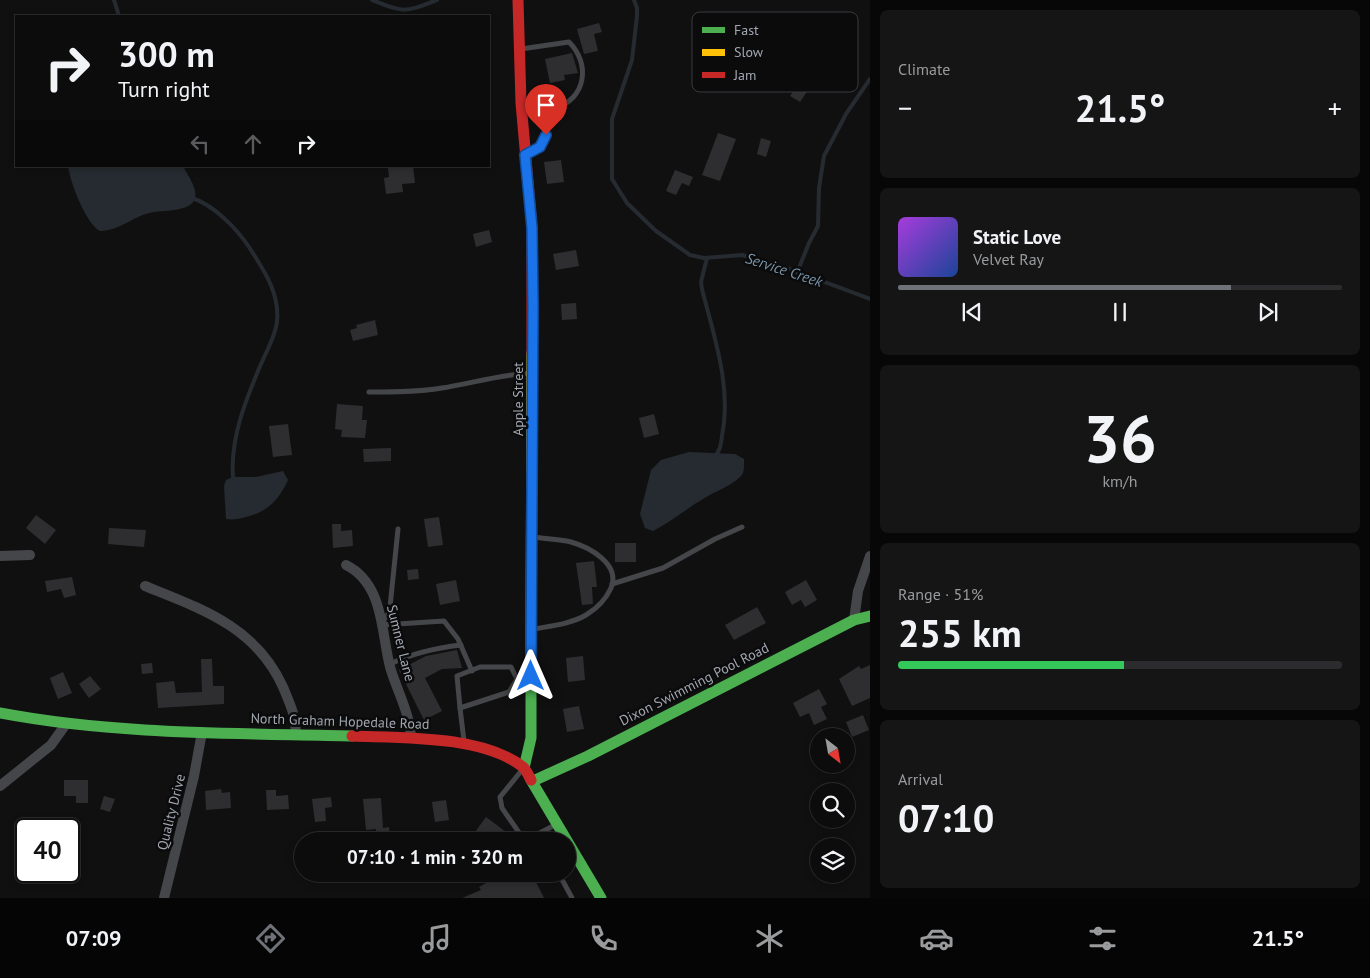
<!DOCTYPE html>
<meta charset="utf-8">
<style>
body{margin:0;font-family:"PT Sans",sans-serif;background:#151516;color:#f1f3f6;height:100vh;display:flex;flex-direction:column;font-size:19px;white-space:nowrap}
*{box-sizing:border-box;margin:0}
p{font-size:16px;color:#9a9b9d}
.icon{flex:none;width:28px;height:28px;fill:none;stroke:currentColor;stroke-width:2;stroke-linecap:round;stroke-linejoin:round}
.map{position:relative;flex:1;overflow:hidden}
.panel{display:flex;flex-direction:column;gap:10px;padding:10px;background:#070707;width:500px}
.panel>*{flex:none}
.guide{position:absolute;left:15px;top:15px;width:475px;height:152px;border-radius:0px;box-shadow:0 2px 8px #0003,0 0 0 1px #2c2c2e;background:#0c0c0d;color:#f1f3f6;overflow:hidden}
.needle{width:32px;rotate:149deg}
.fabs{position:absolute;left:810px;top:728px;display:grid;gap:10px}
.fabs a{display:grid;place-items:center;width:45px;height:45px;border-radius:50%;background:#0c0c0d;box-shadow:0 2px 8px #0003,0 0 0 1px #2c2c2e;font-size:25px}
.speed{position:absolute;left:15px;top:818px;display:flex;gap:10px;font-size:25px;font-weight:700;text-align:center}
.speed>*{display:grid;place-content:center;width:65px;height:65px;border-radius:50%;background:#0c0c0d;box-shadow:0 2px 8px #0003,0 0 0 1px #2c2c2e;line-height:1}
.speed .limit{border:2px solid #111;border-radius:8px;background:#fff;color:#111}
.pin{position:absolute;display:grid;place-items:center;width:42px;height:42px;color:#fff;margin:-51px -21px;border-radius:50% 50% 50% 0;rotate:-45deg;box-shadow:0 0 5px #0007}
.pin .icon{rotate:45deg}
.me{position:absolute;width:55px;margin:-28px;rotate:0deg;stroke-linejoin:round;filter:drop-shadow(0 0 4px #0008)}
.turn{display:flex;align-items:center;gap:18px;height:105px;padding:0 20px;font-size:22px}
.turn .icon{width:65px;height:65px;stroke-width:2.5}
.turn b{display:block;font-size:35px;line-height:42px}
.lanes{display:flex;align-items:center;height:48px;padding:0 20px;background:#0003;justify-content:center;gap:25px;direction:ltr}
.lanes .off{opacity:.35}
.big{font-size:38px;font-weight:700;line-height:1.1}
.panel .card{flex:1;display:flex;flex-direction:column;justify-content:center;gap:8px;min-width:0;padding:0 18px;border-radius:8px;background:#151516}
.panel .dial{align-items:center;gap:0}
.dial b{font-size:65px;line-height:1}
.song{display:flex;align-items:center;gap:15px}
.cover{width:60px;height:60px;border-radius:8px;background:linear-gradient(135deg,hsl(280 70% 55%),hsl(220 70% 35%))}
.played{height:5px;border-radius:2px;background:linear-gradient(90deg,#6f7279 75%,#2c2c2e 75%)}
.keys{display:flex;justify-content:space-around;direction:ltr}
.heat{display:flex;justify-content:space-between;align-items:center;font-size:28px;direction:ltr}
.charge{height:8px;border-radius:4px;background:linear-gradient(90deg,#34c759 51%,#2c2c2e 0)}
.trip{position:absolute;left:294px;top:832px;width:282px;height:50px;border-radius:25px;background:#0c0c0d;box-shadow:0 2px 8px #0003,0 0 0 1px #2c2c2e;font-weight:700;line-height:50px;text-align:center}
.menu{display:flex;height:80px;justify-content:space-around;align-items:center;background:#050505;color:#9a9b9d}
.menu .icon{width:35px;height:35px}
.menu .selected{color:#6f7279}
.menu b{font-size:22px;color:#f1f3f6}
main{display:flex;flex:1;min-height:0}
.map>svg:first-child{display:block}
.water{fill:#252b30}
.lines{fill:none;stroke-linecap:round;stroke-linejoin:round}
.stream{stroke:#252b30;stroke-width:4}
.building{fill:#2e2e31}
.lane{stroke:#454649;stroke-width:5}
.street{stroke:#454649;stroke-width:10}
.fast{stroke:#4caf50;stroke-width:11}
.slow{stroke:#ffc107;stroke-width:11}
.jam{stroke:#c62828;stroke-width:11}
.route-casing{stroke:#114b97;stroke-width:12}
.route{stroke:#1a73e8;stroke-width:9}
.labels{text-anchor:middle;stroke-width:5;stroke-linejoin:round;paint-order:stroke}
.street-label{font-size:14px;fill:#a2a7b1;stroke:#0b0b0c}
.water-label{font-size:15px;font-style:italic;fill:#7a95aa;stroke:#0b0b0c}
.key{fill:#0b0b0c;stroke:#383a3e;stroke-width:1}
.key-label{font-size:14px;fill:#a2a7b1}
</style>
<main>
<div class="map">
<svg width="870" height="898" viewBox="0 0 870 898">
<rect width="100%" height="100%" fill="#101011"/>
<!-- water -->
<g class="water">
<path d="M68,166H183C187,174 198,189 195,198C192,212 165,210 154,212C134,215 120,231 100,231C86,224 70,182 68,166Z"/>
<path d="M689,452L735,454L744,459C744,465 745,473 740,477C730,487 715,491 703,499C686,509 671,522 653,531L645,528L640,514L651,470L661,460Z"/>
<path d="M283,471L288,480C279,500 267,512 246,517C239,519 233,520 226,519L224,486L226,480L233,477H256Z"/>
</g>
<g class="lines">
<!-- stream -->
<g class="stream">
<path d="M114,0L119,16"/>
<path d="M372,0C406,13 403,13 437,0"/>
<path d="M634,0L637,8V16L632,60L612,119V179L627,203L656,231L690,255L704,258L742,255L787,268L870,299"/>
<path d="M192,198C214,205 237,229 249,247C263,269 280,293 277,321C276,335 267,350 261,364C246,399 230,438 233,477L236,480"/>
<path d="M707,258L701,282L702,289C714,337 732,387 722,436C721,444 720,452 714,457"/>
<path d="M797,273L809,243L818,226L819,188L824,156L846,114L870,79"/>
</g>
</g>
<!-- building -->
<g class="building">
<path d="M599,23L602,32L594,34L598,51L584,54L577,29Z"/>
<path d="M572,53L578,73L564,75L565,80L550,83L545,59Z"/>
<path d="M817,57L826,63L800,102L790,96Z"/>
<path d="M718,133L736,139L720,181L702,175Z"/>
<path d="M761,138L771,141L766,157L757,154Z"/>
<path d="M561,160L564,182L547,184L544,162Z"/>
<path d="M413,166L415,183L402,184L403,192L386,194L384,178L389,177L388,168Z"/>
<path d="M675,170L693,177L689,186L682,183L676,195L666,191Z"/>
<path d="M489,230L492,242L476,247L473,234Z"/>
<path d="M576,250L579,266L556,270L553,254Z"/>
<path d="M576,303L577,319L562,320L561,304Z"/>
<path d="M375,320L378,335L353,341L350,330L357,328L356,325Z"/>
<path d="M337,404L363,406L362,420H367L365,438L341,437L342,430L335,429Z"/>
<path d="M654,414L659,434L644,438L639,418Z"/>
<path d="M288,424L292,455L273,457L269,426Z"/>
<path d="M391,448V461L364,462L363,449Z"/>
<path d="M36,515L56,530L45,544L26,528Z"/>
<path d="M439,517L443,545L428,547L424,519Z"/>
<path d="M332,524H341V531L352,530L353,546L333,548Z"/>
<path d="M109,528L146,530L144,547L108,544Z"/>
<rect x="615" y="543" width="21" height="19"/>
<path d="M594,561L597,587H592L593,604L582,605L576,563Z"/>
<path d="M418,569L419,579L408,580L407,570Z"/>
<path d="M72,577L76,595L64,598L61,589L47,592L45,581Z"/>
<path d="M456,580L460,601L440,605L436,584Z"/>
<path d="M806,580L817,600L805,607L801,600L792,605L785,592Z"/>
<path d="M757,607L766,623L734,640L725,625Z"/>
<path d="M457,650L462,668L442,669L425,678L442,711L424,720L399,670L426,656Z"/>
<path d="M583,656L585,680L568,682L566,658Z"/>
<path d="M201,659H212L213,686H224V704L158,708L156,683L174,681L176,693L202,692Z"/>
<path d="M152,663L153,673L142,674L141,664Z"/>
<path d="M870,665V698L852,706L839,679L859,666L861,669Z"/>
<path d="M63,672L72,693L58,699L50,678Z"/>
<path d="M90,676L101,689L89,698L79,684Z"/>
<path d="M819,689L827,704L821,707L827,719L814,725L809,713L800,717L793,703Z"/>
<path d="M579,706L584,729L567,732L563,709Z"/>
<path d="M863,715L869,730L852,737L846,722Z"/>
<path d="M64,780H88V803H76V796H64Z"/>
<path d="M221,789L222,793L230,792L231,808L206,810L205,791Z"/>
<path d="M266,790H276V796L288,795L289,809L267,810Z"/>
<path d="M104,796L115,799L110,812L100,809Z"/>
<path d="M331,797L332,807L325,808L326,821L315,822L312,799Z"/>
<path d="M381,798L383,828L389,827L390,838L377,840L376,829L366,830L363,799Z"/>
<path d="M446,800L449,820L435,822L432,802Z"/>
<path d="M486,817L518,841H479L472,836Z"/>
<path d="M502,874H532L544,898H462L481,890L479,887Z"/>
</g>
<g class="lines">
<!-- lane -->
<g class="lane">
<path d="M521,49L569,42C591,64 586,99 555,108C545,111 534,106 524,104"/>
<path d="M528,154C549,143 548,131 547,109"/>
<path d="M369,392C394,392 418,392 442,388C472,383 500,375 530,373"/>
<path d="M533,537C545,539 558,539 571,542C589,547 621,564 611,588C606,599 596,609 586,615C571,624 550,626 534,629"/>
<path d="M612,584L663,568L715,539L742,527"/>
<path d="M381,620L387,617L390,607L398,529"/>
<path d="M382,625L444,621L458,639L472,671"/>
<path d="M390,664C413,653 435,648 461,645"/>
<path d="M460,708L457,676L480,667H511L517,679"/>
<path d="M464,741L460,708L509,692L517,679L530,676"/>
<path d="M522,770L500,797L502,808L522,837H532L555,825"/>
<path d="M559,874L572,898"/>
</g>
<!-- street -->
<g class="street">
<path d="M0,556L30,555"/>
<path d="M346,565C384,584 381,632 390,667C397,691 410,713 411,738"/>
<path d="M145,586C202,609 256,627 283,687C290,704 296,716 296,734"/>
<path d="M854,620L858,591L870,556"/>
<path d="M0,786L51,745L66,724"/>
<path d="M164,898L194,776L202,732"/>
</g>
<!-- fast -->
<g class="fast">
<path d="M0,713C116,735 234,733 352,736"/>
<path d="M524,768L531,738V656"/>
<path d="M531,780L601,898"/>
<path d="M533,781L588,756L854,620L870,616"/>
</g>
<!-- slow -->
<path class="slow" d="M531,656L532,353"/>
<!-- jam -->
<g class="jam">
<path d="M518,0L521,103L532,227V353"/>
<path d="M352,736C402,738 482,735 523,767C526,770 529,776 531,780"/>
</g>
</g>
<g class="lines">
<!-- route casing -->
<g class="route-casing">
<path id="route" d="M531,676L533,305L532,228L525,155L540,147L546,135"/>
</g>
<!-- route -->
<use href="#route" class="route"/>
</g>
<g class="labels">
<!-- street labels -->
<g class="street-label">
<text transform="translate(518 399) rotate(-90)" y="5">Apple Street</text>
<text transform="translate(401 643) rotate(76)" y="5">Sumner Lane</text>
<text transform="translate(694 684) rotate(-27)" y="5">Dixon Swimming Pool Road</text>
<text transform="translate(340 721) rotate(2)" y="5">North Graham Hopedale Road</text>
<text transform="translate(171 812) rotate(-76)" y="5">Quality Drive</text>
</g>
<!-- water labels -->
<g class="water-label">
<text transform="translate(784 270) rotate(18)" y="5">Service Creek</text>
</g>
</g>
<!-- legend -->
<rect x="692" y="12" width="166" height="80" rx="8" class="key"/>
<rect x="702" y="27" width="23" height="6" fill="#4caf50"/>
<rect x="702" y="49" width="23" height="7" fill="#ffc107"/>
<rect x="702" y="72" width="23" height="6" fill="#c62828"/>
<g class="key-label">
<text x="734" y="35">Fast</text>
<text x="734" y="57">Slow</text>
<text x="734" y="80">Jam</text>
</g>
</svg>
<div class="fabs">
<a><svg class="needle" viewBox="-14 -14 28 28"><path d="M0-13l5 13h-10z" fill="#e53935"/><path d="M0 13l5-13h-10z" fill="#9a9b9d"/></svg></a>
<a><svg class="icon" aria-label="search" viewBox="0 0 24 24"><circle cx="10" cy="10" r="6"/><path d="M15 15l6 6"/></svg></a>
<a><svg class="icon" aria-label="layers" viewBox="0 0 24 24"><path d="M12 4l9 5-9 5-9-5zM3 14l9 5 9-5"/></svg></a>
</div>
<div class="speed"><div class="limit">40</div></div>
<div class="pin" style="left:546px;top:135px;background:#d93025"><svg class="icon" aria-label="arrive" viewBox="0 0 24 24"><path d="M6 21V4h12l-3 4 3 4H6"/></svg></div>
<svg class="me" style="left:531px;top:676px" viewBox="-20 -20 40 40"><path d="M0-17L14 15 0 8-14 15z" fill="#1a73e8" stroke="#fff" stroke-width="4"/></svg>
<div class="trip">07:10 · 1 min · 320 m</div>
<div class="guide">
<div class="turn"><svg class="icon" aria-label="right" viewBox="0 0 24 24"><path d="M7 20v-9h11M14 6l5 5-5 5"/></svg><div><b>300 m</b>Turn right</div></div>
<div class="lanes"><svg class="icon off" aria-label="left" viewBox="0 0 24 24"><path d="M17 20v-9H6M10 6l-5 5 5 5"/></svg><svg class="icon off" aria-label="ahead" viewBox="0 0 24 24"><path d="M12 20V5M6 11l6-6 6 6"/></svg><svg class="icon" aria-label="right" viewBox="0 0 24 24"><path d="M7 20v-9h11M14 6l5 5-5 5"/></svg></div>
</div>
</div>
<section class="panel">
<div class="card"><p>Climate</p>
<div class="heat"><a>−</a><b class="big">21.5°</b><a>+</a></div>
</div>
<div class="card">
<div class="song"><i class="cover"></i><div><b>Static Love</b><p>Velvet Ray</p></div></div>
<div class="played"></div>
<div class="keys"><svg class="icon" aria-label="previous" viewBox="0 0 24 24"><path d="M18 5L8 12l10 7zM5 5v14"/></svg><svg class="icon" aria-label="pause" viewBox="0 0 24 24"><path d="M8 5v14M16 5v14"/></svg><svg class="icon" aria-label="next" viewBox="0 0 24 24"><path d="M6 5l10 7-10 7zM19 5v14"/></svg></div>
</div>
<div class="card dial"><b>36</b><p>km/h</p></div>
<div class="card"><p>Range · 51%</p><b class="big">255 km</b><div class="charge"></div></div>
<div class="card"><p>Arrival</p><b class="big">07:10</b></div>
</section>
</main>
<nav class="menu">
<b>07:09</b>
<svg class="icon selected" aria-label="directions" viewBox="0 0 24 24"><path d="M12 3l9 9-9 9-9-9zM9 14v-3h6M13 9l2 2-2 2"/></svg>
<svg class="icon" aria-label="music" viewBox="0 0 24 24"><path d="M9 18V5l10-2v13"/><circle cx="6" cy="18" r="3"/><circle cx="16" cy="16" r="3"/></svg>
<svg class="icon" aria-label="phone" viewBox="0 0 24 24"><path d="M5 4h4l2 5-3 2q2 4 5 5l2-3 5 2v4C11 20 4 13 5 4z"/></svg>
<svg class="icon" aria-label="climate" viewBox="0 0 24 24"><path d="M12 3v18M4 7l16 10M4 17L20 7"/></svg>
<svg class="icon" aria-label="car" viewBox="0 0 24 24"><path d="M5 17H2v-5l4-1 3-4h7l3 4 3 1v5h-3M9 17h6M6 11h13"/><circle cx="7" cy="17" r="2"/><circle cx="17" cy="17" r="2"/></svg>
<svg class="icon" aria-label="filters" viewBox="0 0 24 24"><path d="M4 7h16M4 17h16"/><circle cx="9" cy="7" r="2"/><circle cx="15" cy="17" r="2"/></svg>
<b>21.5°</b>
</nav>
